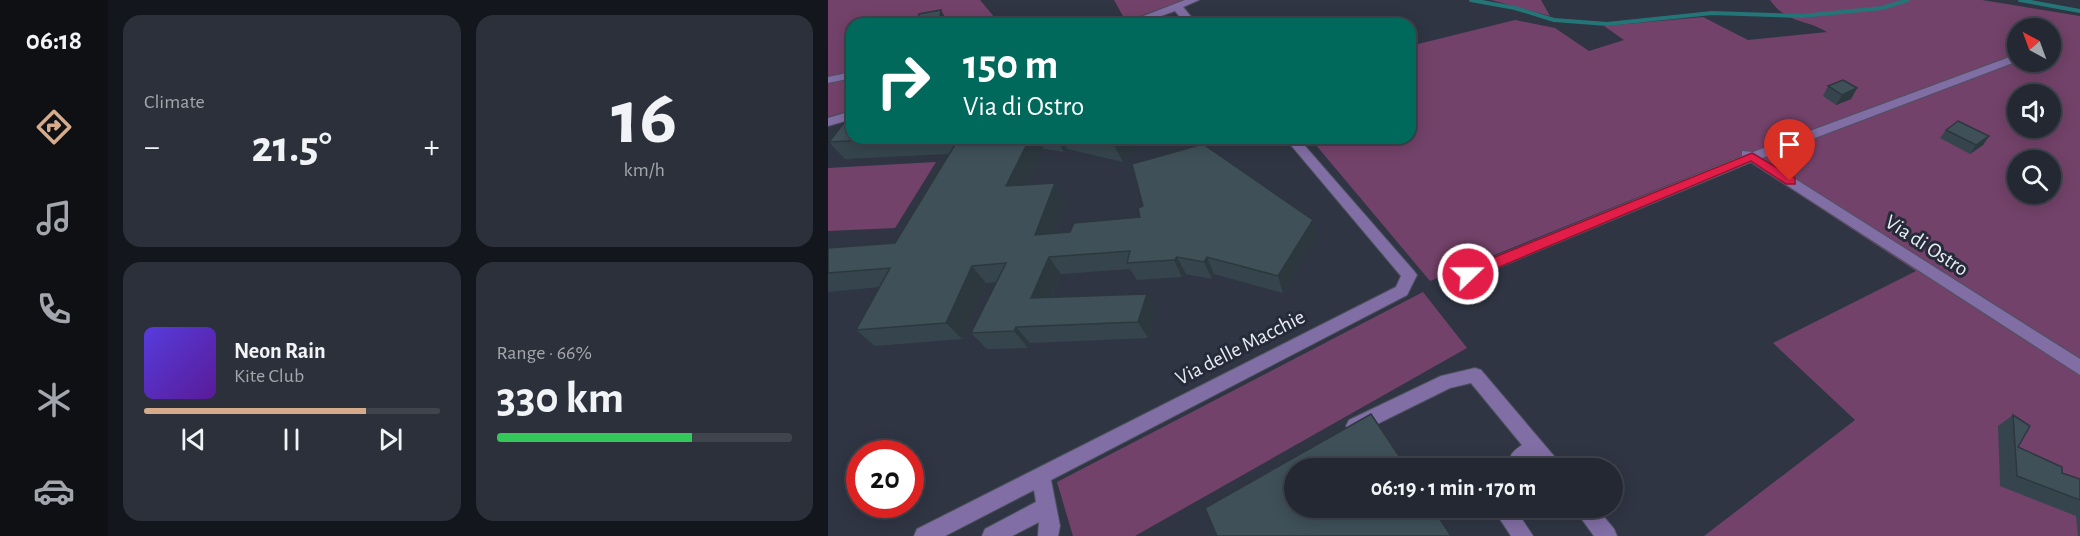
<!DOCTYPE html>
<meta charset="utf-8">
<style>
body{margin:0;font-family:"Alegreya Sans",sans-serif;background:#2b303a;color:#f1f3f6;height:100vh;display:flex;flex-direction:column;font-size:22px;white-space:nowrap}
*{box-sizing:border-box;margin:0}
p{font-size:20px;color:#a3a6ac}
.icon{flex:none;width:33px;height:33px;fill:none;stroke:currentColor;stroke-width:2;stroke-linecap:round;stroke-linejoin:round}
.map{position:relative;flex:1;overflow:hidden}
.drawer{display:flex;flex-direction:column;gap:15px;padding:15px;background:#13161c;width:720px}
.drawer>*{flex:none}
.banner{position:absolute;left:18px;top:18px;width:570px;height:126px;border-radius:18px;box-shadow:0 3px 15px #0003,0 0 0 2px #40444d;background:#00695c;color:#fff;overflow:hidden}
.needle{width:39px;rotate:319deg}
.tools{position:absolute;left:1179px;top:18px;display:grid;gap:12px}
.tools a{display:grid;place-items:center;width:54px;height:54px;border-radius:50%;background:#232832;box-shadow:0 3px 15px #0003,0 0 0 2px #40444d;font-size:30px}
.speed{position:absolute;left:18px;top:440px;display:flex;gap:12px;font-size:30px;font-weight:700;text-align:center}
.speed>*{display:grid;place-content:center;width:78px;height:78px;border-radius:50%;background:#232832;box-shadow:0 3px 15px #0003,0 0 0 2px #40444d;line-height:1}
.speed .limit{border:9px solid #d22;background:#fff;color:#111}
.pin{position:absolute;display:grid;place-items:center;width:51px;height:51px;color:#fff;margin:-62px -26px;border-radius:50% 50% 50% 0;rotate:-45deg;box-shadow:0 0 6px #0007}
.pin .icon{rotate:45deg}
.me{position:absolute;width:66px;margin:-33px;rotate:68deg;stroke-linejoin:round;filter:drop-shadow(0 0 4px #0008)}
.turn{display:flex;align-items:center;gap:21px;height:126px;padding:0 18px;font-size:27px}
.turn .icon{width:78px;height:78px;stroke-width:2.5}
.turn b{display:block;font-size:42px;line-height:51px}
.big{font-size:45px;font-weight:700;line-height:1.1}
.drawer .card{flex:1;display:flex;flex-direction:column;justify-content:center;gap:9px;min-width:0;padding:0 21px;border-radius:18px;background:#2b303a}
.drawer .dial{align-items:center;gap:0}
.dial b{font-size:78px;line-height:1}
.song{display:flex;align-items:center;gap:18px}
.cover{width:72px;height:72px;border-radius:9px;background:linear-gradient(135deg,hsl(250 70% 55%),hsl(270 70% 35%))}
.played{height:6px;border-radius:3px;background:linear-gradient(90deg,#d6ab8b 75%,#40444d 75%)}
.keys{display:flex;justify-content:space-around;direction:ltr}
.heat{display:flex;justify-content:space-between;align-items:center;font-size:33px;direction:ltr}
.charge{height:9px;border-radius:4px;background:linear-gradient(90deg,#34c759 66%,#40444d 0)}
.drawer .tiles{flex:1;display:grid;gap:15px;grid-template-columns:repeat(2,1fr)}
.trip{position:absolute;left:456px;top:458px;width:339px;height:60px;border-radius:30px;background:#232832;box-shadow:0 3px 15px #0003,0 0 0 2px #40444d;font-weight:700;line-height:60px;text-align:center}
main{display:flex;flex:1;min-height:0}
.dock{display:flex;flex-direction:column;width:108px;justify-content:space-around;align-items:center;background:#0e1014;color:#a3a6ac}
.dock .icon{width:42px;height:42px}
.dock .selected{color:#d6ab8b}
.dock b{font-size:27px;color:#f1f3f6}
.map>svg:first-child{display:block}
.green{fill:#73426a;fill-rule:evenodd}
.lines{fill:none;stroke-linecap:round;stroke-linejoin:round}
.stream{stroke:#247577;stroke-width:4}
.minor-casing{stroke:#4d5260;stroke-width:2}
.minor{fill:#816ea4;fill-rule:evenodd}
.wall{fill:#36454d}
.shaded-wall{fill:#2c383e}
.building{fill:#3f5059;stroke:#2c383e;stroke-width:1.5}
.route{fill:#e11d48;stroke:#92132f;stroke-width:1.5}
.labels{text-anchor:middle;stroke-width:6;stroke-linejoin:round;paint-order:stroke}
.street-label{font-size:21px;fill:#e9edf6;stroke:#252b38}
</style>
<main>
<nav class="dock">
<b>06:18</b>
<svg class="icon selected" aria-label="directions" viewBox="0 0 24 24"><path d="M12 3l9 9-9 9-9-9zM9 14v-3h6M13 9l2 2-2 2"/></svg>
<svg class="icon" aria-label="music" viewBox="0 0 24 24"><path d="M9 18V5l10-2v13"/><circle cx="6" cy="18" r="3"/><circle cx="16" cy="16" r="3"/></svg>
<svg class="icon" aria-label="phone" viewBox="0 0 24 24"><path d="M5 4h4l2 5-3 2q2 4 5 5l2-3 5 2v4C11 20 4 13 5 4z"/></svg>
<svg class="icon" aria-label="climate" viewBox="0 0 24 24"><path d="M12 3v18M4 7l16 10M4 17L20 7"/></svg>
<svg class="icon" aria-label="car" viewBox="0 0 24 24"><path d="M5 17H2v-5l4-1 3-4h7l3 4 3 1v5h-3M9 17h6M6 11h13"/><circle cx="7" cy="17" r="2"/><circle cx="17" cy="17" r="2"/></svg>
</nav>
<section class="drawer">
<div class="tiles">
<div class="card"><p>Climate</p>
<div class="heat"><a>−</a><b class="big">21.5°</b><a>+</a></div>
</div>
<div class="card dial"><b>16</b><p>km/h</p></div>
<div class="card">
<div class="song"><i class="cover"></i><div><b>Neon Rain</b><p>Kite Club</p></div></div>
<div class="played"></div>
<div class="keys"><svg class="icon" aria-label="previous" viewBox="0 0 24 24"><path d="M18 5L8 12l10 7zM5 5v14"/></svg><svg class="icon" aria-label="pause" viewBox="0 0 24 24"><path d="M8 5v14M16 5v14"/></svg><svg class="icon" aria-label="next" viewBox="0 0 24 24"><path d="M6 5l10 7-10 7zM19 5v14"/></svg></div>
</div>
<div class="card"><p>Range · 66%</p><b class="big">330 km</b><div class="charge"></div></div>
</div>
</section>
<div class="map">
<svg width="1252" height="536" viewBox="0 0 1252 536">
<rect width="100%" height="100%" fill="#2f3543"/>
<!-- green -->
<g class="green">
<path d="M0,0H152L172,24H24V110L0,117Z"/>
<path d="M286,0H356L304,19L296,18Z"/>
<path d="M663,0H713L722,16Z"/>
<path d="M942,0H1154L1252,16V536H876L1027,420L945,343L1088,271L912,156L602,281L482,138H582V46L687,20L727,28L761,51L796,40L776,26L875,17L920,40L999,32C976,18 959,24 942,0ZM1190,28H1222V62H1190ZM1190,94H1222V128H1190ZM1190,160H1222V194H1190Z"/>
<path d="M108,162L67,228L0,231V168Z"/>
<path d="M595,292L639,348L307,536H245L229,482Z"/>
</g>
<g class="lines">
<!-- stream -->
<g class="stream">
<path d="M643,0L687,8L726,20L779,24L884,13L974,16L1054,8L1080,0"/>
<path d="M1192,0L1252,11"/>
</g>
<!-- minor casing -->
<g class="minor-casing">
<g id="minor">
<path d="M357,0H371L355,7L369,24H358L347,11L310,24H295Z"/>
<path d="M1190,54V61L934,158L1252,359V375L923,162L645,278H635L632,274L635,270L914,156V151L925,152Z"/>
<path d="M24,72V78L0,83V77Z"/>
<path d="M24,111V119L0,126V118Z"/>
<path d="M457,138H470L586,271L589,275L579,295L223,480L232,526L230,536H210L211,522L184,536H154L157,529L208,502L206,490L117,536H86L89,529L568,287L573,276Z"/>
<path d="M647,368L653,370L731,462L733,468H712L705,459L700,463L701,468H683C680,455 684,452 694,445L643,383L622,388L533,432L527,434L521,432L518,426L521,420L613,376Z"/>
<path d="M664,507H686L705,536H683Z"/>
<path d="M745,507H768L786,529L789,536H766Z"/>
</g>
</g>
<!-- minor -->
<use href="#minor" class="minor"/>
</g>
<!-- wall -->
<g class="wall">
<path d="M1000,86L1029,88L1023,99L1008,105L995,96Z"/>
<path d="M1118,130L1161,136L1155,145L1142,154L1112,138Z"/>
<path d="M24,138H318L295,162L239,149L236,152L216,149L199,185L227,183L238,200L226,234L489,237L455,293L386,274L384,279L358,274L354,277L309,280L302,269L233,274L224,297L328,310L320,338L202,343L200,348L159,349L143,333L169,282L158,283L134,339L47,346L28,330L52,287L0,292V248L67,243L121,154L17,159L1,142Z"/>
<path d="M1185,415L1190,447L1234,473L1252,479V536H1250L1248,516L1172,486L1170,426Z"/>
</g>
<!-- shaded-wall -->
<g class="shaded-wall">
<path d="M113,10L119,21V24H109Z"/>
<path d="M1029,88L1023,99L1008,105L1014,95Z"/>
<path d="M1161,136L1155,145L1142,154L1148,145Z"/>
<path d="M202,138H209L216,149L190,204L178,186Z"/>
<path d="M228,138H233L239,149L236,152Z"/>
<path d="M293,138H318L295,162L286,145Z"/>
<path d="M227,183L238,200L219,253L207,235Z"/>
<path d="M485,220L489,237L455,293L450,276Z"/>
<path d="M221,257L233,274L216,315L203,298Z"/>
<path d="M349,257L358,274L354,277L346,260Z"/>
<path d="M379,257L386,274L384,279L376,262Z"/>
<path d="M144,266L158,283L134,339L118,323Z"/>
<path d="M319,294L328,310L320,338L310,322Z"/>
<path d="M188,327L202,343L200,348L186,331Z"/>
</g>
<!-- building -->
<g class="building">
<path d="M113,10L111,24H89L91,14Z"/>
<path d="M1015,80L1029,88L1014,95L1000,86Z"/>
<path d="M19,119H24V138H80L1,142Z"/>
<path d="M1130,121L1161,136L1148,145L1118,130Z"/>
<path d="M131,138H202L178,186L227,183L207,235L242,232L246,223L312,217L310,208L315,206L304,164L375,144L485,220L450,276L379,257L376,262L349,257L346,260L299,263L302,251L221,257L203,298L319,294L310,322L188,327L186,331L143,333L178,263L144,266L118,323L28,330L62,268L0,273V248L67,243Z"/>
<path d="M257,138H293L286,145Z"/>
<path d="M543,414L579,468H466V507H604L623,536H389L377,508Z"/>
<path d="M1185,415L1202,426L1190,447L1234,467V473L1252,479V500L1189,476Z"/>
</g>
<!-- route -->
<path class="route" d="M924,153L967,178V184H958L923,161L645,278L640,279L633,274L635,270Z"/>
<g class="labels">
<!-- street labels -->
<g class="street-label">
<text transform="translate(1099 245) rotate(33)" y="7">Via di Ostro</text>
<text transform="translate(412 347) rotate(-27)" y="7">Via delle Macchie</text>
</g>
</g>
</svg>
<div class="tools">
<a><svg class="needle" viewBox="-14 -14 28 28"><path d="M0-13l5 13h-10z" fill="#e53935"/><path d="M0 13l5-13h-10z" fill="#a3a6ac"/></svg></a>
<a><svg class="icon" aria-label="sound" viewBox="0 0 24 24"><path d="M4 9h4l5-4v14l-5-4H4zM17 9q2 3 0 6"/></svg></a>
<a><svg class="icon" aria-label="search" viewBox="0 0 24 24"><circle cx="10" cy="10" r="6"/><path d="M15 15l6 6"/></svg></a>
</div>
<div class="speed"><div class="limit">20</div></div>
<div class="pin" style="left:962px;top:181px;background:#d93025"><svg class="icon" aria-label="arrive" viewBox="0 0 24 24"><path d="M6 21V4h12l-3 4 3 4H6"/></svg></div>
<svg class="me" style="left:640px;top:274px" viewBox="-20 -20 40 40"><circle r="17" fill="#e11d48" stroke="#fff" stroke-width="3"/><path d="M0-11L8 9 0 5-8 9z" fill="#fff"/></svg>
<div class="trip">06:19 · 1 min · 170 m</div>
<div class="banner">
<div class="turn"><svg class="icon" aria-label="right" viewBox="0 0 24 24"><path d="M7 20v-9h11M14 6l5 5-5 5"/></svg><div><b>150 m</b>Via di Ostro</div></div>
</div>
</div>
</main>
